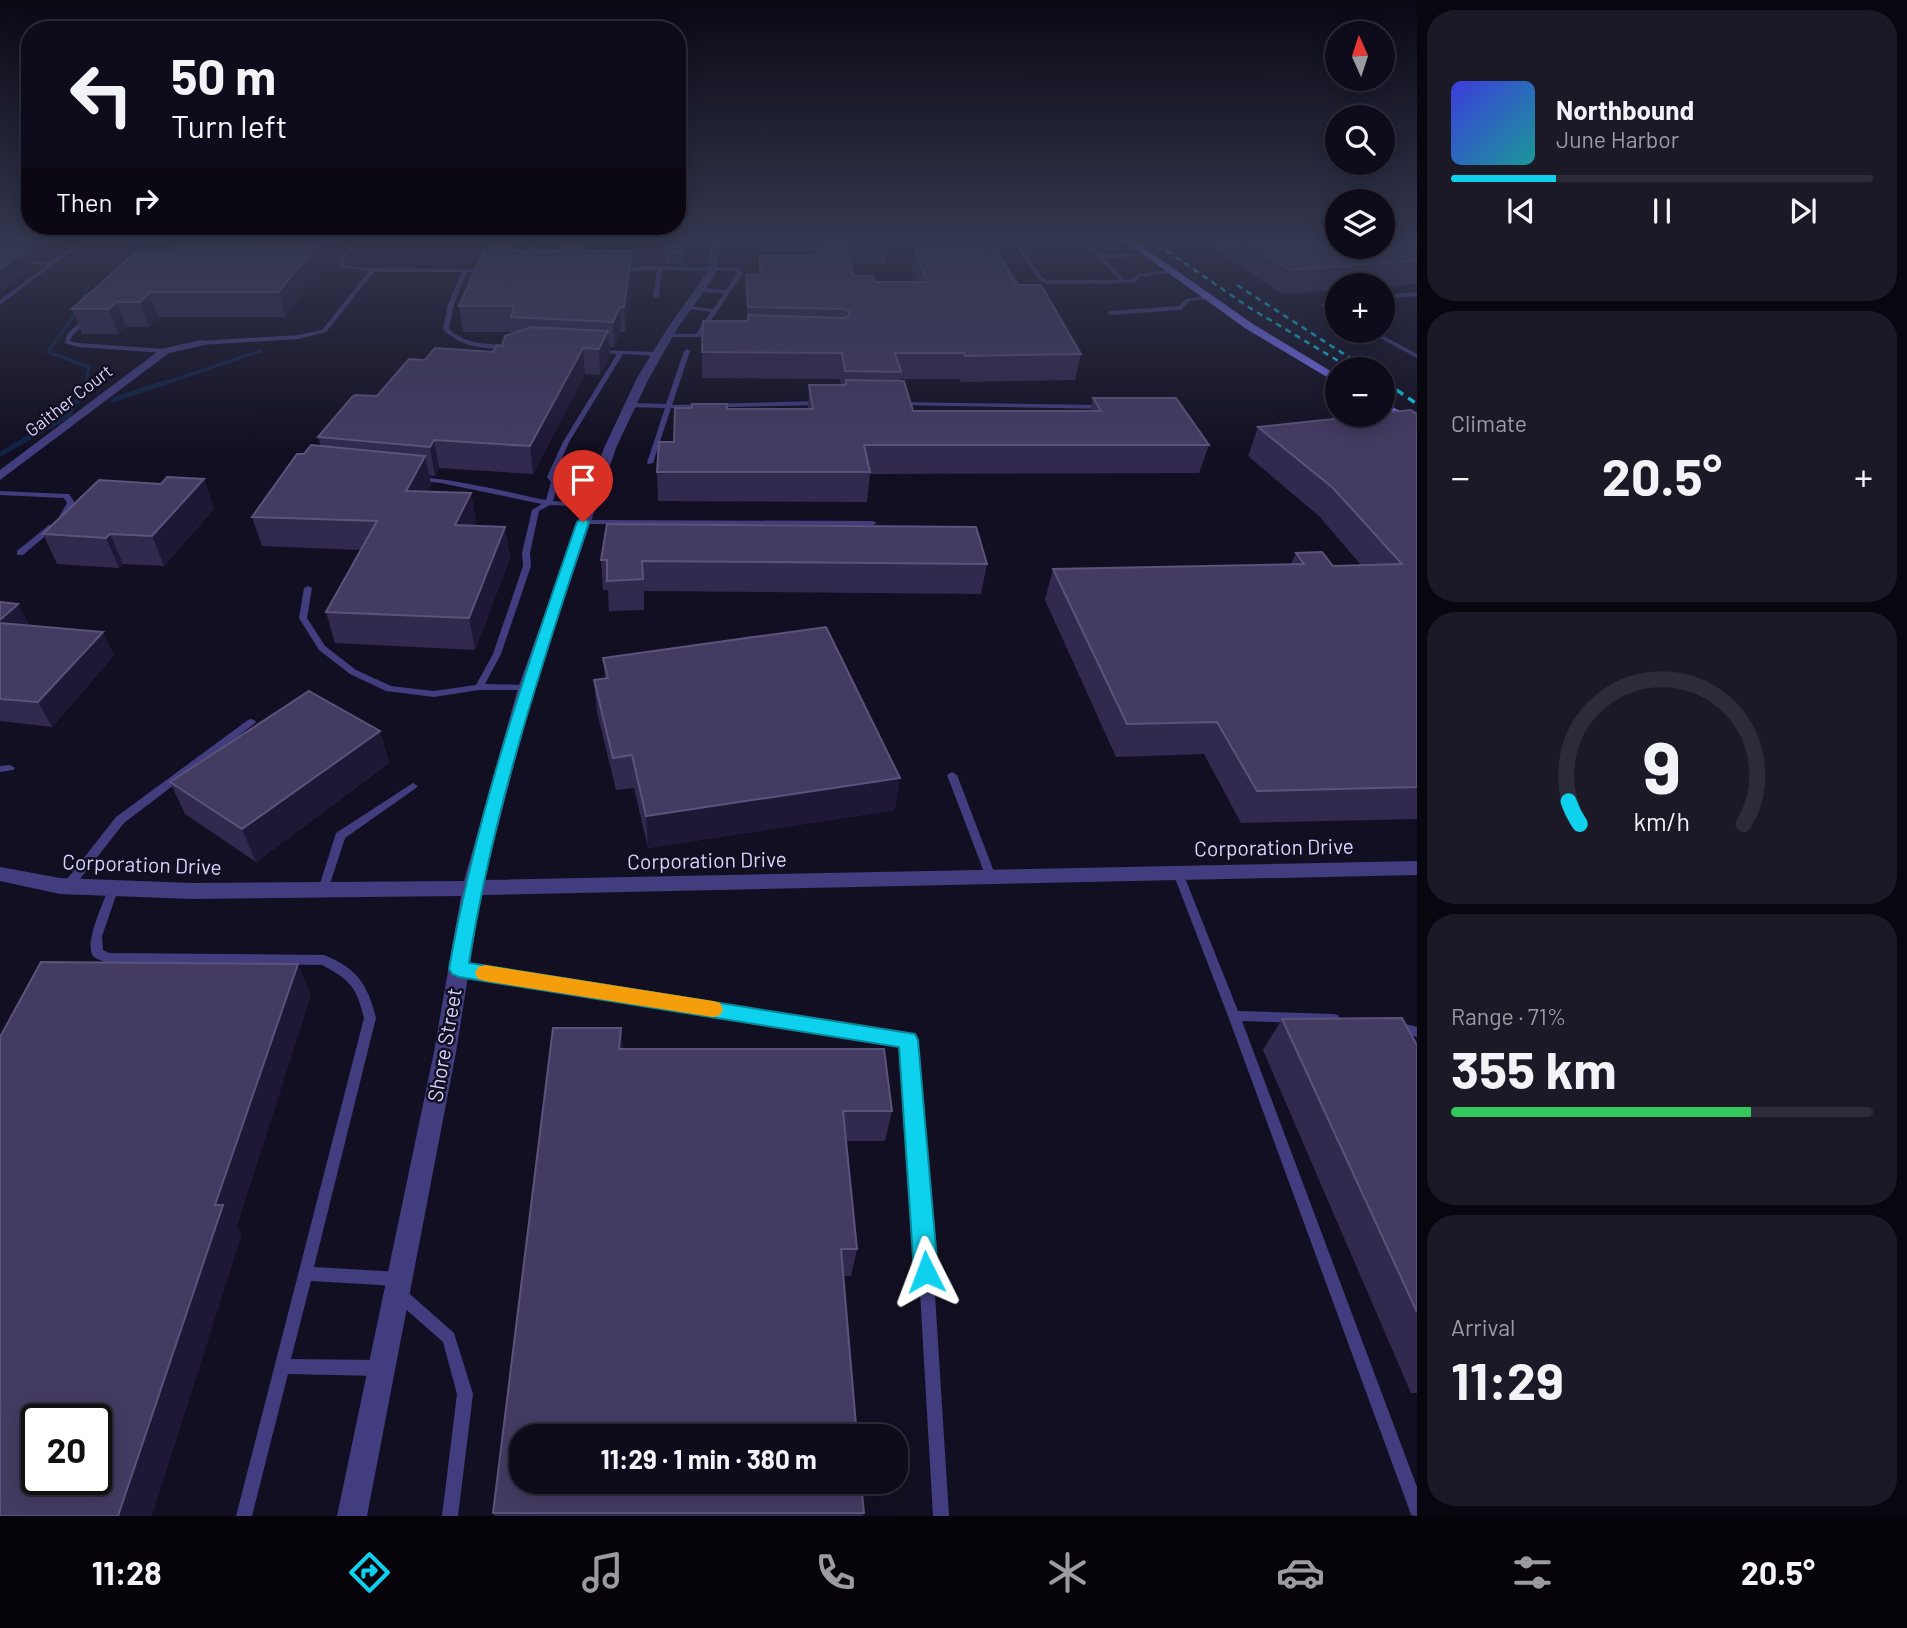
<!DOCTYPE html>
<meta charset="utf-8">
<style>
body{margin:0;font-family:Barlow,sans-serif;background:#1c1927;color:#f1f3f6;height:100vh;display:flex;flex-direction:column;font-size:26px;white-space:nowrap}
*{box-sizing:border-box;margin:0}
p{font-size:23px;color:#9b9ba2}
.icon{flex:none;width:38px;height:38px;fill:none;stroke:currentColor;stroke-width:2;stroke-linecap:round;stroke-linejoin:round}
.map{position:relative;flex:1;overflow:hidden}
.sheet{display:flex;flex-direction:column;gap:10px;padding:10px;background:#08060e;width:490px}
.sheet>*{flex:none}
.banner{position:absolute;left:21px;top:21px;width:665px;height:214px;border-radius:28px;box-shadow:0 4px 18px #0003,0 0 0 2px #2e2b39;background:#0e0b1a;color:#f1f3f6;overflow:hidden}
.needle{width:46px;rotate:357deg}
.fabs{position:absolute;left:1325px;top:21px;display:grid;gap:14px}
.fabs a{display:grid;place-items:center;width:70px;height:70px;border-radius:50%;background:#0e0b1a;box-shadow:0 4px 18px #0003,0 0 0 2px #2e2b39;font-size:35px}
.speed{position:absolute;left:21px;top:1404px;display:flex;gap:14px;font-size:35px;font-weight:700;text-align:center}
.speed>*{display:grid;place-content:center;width:91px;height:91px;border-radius:50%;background:#0e0b1a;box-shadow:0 4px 18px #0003,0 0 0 2px #2e2b39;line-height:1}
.speed .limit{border:4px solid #111;border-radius:10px;background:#fff;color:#111}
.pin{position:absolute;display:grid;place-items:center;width:60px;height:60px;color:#fff;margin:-72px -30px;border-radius:50% 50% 50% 0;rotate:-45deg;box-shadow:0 0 7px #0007}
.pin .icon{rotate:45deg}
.me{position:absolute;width:77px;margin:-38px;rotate:357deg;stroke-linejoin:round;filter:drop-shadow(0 0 5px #0008)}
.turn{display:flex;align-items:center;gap:24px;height:147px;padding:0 35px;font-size:32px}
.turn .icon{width:91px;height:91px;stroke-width:2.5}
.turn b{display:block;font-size:49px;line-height:60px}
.then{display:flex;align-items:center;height:66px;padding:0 35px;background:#0003;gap:14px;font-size:26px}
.big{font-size:52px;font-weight:700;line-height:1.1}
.sheet .widget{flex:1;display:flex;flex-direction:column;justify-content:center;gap:10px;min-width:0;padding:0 24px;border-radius:28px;background:#1c1927}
.sheet .dial{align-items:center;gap:0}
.dial svg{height:182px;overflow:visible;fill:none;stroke:#2e2b39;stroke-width:7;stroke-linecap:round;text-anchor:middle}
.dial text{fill:#f1f3f6;stroke:none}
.song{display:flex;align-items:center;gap:21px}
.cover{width:84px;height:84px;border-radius:10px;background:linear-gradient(135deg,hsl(240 70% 55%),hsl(180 70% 35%))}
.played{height:7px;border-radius:4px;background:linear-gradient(90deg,#0ed1ed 25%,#2e2b39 25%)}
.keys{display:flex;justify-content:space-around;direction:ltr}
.heat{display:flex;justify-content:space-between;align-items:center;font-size:38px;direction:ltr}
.charge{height:10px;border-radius:5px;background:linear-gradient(90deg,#34c759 71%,#2e2b39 0)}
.trip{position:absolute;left:509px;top:1424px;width:399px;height:70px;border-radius:28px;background:#0e0b1a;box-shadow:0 4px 18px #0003,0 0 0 2px #2e2b39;font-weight:700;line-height:70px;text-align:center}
.menu{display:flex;height:112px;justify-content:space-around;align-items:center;background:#06040a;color:#9b9ba2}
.menu .icon{width:49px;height:49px}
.menu .selected{color:#0ed1ed}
.menu b{font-size:32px;color:#f1f3f6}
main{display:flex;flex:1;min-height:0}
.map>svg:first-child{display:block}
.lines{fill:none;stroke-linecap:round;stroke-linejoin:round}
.stream-far1{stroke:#112345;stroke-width:3.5}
.stream{stroke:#112345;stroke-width:5}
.lane{fill:#413d7e;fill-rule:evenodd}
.street{fill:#413d7e;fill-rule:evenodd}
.secondary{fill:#7770f6;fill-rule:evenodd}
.rail-far1{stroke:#0ed1ed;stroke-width:2.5;stroke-dasharray:6 5;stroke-linecap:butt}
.rail{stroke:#0ed1ed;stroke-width:3.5;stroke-dasharray:8 6;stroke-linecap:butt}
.wall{fill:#32294f}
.shaded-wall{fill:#1e1735}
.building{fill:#443b62;stroke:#5b537a;stroke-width:2;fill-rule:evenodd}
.route{fill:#0ed1ed;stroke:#09889a;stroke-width:2}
.slow{fill:#f59e0b}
.labels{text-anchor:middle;stroke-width:5;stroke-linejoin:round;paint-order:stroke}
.far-street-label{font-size:18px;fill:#d9d3fc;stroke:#130f22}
.street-label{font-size:21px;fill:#d9d3fc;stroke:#130f22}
</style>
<main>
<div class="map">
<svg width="1417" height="1516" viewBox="0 0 1417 1516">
<rect width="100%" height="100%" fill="#130f22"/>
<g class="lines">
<!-- stream-far1 -->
<g class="stream-far1">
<path d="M85,384L89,367L48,352L75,314L88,287"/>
<path d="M162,384L260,351"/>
</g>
<!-- stream -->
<g class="stream">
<path d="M113,400L167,382"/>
<path d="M68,415L84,390L86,382"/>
<path d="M0,454L69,415"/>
</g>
<!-- lane -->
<g class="lane">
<path d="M83,238H88L0,305V300L47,265L0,261V259L50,262Z"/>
<path d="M357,238H362L345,257L344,266L373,268L488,269L489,270L486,272H467L454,304L449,329C465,344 485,344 507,345L509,346V348C485,350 460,347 443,329L448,304L462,272H374L326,332L298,339L201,345L198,343L201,341L298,335L322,330L369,271L338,267L341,257Z"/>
<path d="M537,238H541L530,258H526Z"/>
<path d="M985,238H989L1026,294L1025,295H1021Z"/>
<path d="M1010,238H1014L1043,278L1047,280H1120L1078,238H1083L1101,255L1148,253L1146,255L1104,258L1125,280L1133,279L1138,274L1171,270L1174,272L1140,277L1135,283L1046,284L1039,280Z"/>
<path d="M644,266L738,268L743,273L702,334L705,335V337H669L667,336V334H696L711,312L684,308L687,306L713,309L724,293L700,292L697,290L700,288L726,290L737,273L736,271L662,270L659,296L656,298L653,296L657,270L620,272L617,270Z"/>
<path d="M1417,292V296L1382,299V295Z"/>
<path d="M1207,296L1209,297V299L1190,301L1181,310L1110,315L1107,313L1110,311L1179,306L1186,299Z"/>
<path d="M1337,299V303L1327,305L1337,311V315L1321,306L1323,302Z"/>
<path d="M88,315L91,317L72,336L70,341L78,343L165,349L168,351L165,353L78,347L65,343L67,334Z"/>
<path d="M1367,331H1374L1417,354V358Z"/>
<path d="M687,349L690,351L672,405L821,401L824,403L821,405L671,408L653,463L648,464L647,463L665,408L629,407L626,405L629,403L666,404L684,351Z"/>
<path d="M597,350L657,352L660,354L657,356L623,354L569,442L554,477L557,480L598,485V489H595L558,484L553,501L589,503H592V507L550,505L539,511L530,553L531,566L501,654L485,684L526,685L529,686L530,688L529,690H479L434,697L386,691L350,674L319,650L299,618L304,588L308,586L312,588L307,618L325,646L356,670L391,686L434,691L476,685L493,654L523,566L522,553L532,510L542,504L441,483L420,481L416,479C431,473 524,496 546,500L551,482L547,477L563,442L617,354L599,353L596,351Z"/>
<path d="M899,402L1104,405L1107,407L1104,409L897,405L896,404Z"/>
<path d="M0,491L66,494H69L75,503L66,519H63L59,517L67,503L64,498L0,495Z"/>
<path d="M580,520L873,521L877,523L873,525L583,524H580Z"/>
<path d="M49,525H52L56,527L23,555H17V551Z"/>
<path d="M251,719L254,720L256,722L254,724L124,823L72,889L68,890L64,889L63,886L64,883L116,817L248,720Z"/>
<path d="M10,765L15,768L13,770L0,772V766Z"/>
<path d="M952,772L957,775L996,877L995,880H987L986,877L947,775Z"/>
<path d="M413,783L418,786L416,788L345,838L328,890L327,893L323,894L319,893L318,890L336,833Z"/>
<path d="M1178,869L1182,870L1183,873L1238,1011L1334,1014L1338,1015L1340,1019L1338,1023L1334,1024L1242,1021L1417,1487V1516L1411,1515L1409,1509L1228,1016L1173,873L1174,870Z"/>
<path d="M113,886L117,887L118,890L102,936L103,950L109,953L324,955C357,968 368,985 376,1018L314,1267L400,1272L405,1274L407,1279L405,1284L399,1286L403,1288L454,1333L473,1394L458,1516H442L457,1394L443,1342L393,1298L391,1293L393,1288L397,1286L311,1281L291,1359L380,1360L385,1363L388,1368L385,1373L380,1376L288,1374L252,1516H236L364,1018C356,986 350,980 322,965L108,963C104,961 95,959 93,956C84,944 103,903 108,890L109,887Z"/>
<path d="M459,964L912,1036L914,1040L925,1137L949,1516H933L911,1137L902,1044L459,974L455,972L453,969L455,966Z"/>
<path d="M1398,1022L1417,1027V1037L1394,1031L1392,1027L1394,1023Z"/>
</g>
<!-- street -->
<g class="street">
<path d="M713,238H721L716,274L677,329L649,378L616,448L534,688L484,880L1417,861V875L481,895L456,1052L367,1516H337L434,1052L461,896L192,899L60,894L0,881V867L60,878L192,883L464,881L518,688L604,448L637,378L667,329L706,274Z"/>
<path d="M201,340L205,341V345L169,353L0,480V470L161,349Z"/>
</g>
<!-- secondary -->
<g class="secondary">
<path d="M1120,238H1130L1253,324L1337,375V383L1245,328Z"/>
<path d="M1382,402L1417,419V428L1382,410Z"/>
</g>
<!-- rail-far1 -->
<g class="rail-far1">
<path d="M1148,238L1250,308L1352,369"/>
<path d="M1237,285L1367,369"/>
<path d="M1382,380L1387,384"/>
</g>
<!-- rail -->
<path class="rail" d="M1385,382L1417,404"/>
</g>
<!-- wall -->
<g class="wall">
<path d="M0,238H62L35,258H29L33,267L0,292Z"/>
<path d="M487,238H522L517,250L562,251L583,238L582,251H632L633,275L625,332H621L614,347H609L610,356L600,375L585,374L533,474L439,468L435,476L429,475L431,485L427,491L471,493L476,522L474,526L505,527L510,558L475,650L335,643L326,612L360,550L262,546L252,517L304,454L321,446L318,437L377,396L425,360L493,352L502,346L513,333V332H463L459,306L488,250Z"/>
<path d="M667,238H686L683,264H666L665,252Z"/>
<path d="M813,238H887L888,241L886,264H851L854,276L875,282H915L912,273L915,249L1015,285L1081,354L1075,380L960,382V379H900V381L913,411H1090L1093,398L1209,445L1199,473L870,474L867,502L658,501L657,472L674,442L727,409H808L809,385H841L840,379L702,378V352L747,321L746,275H759V256H817Z"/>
<path d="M1207,238H1417V284L1382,287V285H1337V290L1282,294L1205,243Z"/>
<path d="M320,239L325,262L285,317H158L149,327H126L118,334H82L72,309L169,253L250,244Z"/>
<path d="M1417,414V819L1241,823L1204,754L1116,757L1045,600L1053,569L1291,564L1296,553L1333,566L1361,565L1320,517L1248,456L1258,427Z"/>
<path d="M204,479L214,509L164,566L123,564L119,568L57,564L43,534L161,484Z"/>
<path d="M601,560L987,564L981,594L644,591V610L609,611L608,590H603Z"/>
<path d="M0,602L29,625L114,655L52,727L0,721Z"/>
<path d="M603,658L895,810L648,848L634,788L616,790L597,712L594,680L605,678Z"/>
<path d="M380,731L389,763L256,862L185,814L170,782Z"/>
<path d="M1282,1019L1417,1045V1393H1411L1263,1050Z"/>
<path d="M621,1028L623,1049L892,1111L885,1141H846L857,1249L851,1276H843L864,1513L863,1516H495L493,1513Z"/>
</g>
<!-- shaded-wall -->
<g class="shaded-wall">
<path d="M34,238H62L35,258L28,242Z"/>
<path d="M514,238H522L512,264L510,248Z"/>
<path d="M685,238L686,245L683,264V252Z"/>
<path d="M320,239L325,262L285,317L279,292Z"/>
<path d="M26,250L33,267L0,292V269Z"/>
<path d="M632,251L633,275L625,332L624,307Z"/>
<path d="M150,292L158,317L149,327L140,302Z"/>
<path d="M117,302L126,327L118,334L109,309Z"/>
<path d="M620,307L621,332L614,347L613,322Z"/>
<path d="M608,331L610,356L600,375L599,349Z"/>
<path d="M583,348L585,374L533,474L530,446Z"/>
<path d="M434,440L439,468L435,476L430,447Z"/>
<path d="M425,456L431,485L412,520L406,491Z"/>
<path d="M204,479L214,509L164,566L152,536Z"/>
<path d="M471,493L476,522L461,556L455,525Z"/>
<path d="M505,527L510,558L475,650L469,618Z"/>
<path d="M110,534L123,564L119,568L106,538Z"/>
<path d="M18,604L31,628L0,627V620Z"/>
<path d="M103,632L114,655L52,727L38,702Z"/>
<path d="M380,731L389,763L256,862L242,829Z"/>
<path d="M900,778L895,810L648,848L646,816Z"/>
<path d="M298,964L311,996L237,1226L242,1234L152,1516H118L215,1205Z"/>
<path d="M621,1028L624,1059L619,1049Z"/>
</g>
<!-- building -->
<g class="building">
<path d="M0,238H34L28,242L0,241Z"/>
<path d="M487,238H514L510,248H489L493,239H486Z"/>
<path d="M563,238H582L581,251H562Z"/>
<path d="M667,238H685L683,252H665Z"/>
<path d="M819,238H887L888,241H845L854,276H873L875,282H927L915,249L996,250L1015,285H1041L1081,354L965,356L964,353H895L901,372L845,371L842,353L702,352L703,321H748V315L844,318L849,315L850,312L844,309L748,307L746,275H761L759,256H824Z"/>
<path d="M1240,238H1337V247H1382V238H1417V261L1290,270Z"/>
<path d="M255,239H320L279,292H150L140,302H117L109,309H72L135,253H169L178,244H250Z"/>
<path d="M0,248L26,250L0,269Z"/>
<path d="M484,250L632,251L624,307H620L613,322L511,317L514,306H459Z"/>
<path d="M531,327L608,331L599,349L583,348L530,446L434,440L430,447L318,437L352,397L355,395L377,396L409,359L425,360L435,348L493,352L497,345L502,346L505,336Z"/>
<path d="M846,380L904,381L913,411H1101L1093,398H1176L1209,445H864L870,472H657L659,442H674L675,408H692V404H727V409H813L809,385H846Z"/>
<path d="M1411,410L1417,414V787L1257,791L1217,722L1127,724L1053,569L1304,564L1296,553L1322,552L1333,566L1402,564L1333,488L1258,427L1371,415H1382V413Z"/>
<path d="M311,445L425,456L406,491L471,493L455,525L505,527L469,618L326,612L377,521L252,517L297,454H304Z"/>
<path d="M167,477L204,479L152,536L110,534L106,538L43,534L99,480L161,484Z"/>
<path d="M607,524L976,527L987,564L642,561L643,579L607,581V560H601Z"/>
<path d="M0,602L18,604L0,620Z"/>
<path d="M0,623L103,632L38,702L0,699Z"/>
<path d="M826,627L900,778L646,816L632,755L613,758L594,680L608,678L603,658Z"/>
<path d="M309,691L380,731L242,829L170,782Z"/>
<path d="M41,962L298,964L215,1205H223L118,1516H0V1037ZM37,1419H96V1479H37Z"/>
<path d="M1402,1018L1417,1045V1312L1282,1019Z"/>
<path d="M553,1028H621L619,1049H884L892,1111H843L857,1249H841L857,1437H522V1482H861L864,1513H493Z"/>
</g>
<!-- sky -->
<linearGradient id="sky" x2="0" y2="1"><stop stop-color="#0a0813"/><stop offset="0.53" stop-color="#33374f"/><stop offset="1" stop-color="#33374f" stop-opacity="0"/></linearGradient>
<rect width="1417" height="450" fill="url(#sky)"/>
<!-- route -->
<path class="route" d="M583,518L589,522C541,666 493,811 469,963L915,1034L918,1040L938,1272L935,1281L926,1284L918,1281L914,1272L899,1047L459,977L452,974L449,969C476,815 526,668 577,522Z"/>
<!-- slow -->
<path class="slow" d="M485,965L713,1001L720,1003L723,1009L720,1015L713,1017L485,981L478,979L475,973L478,967Z"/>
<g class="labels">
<!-- far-street labels -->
<g class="far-street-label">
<text transform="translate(69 401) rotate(-38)" y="6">Gaither Court</text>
</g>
<!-- street labels -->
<g class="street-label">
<text transform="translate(1274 848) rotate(-1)" y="7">Corporation Drive</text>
<text transform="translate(707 861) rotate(-1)" y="7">Corporation Drive</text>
<text transform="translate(142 865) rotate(2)" y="7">Corporation Drive</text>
<text transform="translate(445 1045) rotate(-80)" y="7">Shore Street</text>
</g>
</g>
</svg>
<div class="fabs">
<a><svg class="needle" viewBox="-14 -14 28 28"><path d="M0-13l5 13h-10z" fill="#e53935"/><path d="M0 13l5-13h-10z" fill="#9b9ba2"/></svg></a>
<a><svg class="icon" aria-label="search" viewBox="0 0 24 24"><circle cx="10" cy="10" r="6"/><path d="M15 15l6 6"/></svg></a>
<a><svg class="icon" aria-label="layers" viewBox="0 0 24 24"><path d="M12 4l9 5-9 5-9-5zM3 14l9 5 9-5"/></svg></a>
<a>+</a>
<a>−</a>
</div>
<div class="speed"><div class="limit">20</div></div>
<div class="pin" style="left:583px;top:522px;background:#d93025"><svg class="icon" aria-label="arrive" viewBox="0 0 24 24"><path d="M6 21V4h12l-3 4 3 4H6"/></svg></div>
<svg class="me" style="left:926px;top:1272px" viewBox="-20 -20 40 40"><path d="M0-17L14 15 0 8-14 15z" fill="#0ed1ed" stroke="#fff" stroke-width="4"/></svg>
<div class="trip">11:29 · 1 min · 380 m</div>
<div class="banner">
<div class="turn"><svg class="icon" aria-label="left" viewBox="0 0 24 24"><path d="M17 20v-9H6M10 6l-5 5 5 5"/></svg><div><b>50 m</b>Turn left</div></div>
<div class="then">Then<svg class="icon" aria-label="right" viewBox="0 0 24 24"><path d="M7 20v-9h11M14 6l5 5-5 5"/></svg></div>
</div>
</div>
<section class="sheet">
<div class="widget">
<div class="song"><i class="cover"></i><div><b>Northbound</b><p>June Harbor</p></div></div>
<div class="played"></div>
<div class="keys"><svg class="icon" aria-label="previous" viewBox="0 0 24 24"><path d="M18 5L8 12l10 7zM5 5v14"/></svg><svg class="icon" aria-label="pause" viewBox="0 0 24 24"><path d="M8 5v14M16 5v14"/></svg><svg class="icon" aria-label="next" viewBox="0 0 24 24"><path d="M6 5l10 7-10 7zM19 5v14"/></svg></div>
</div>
<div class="widget"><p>Climate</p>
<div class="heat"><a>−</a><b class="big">20.5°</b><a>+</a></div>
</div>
<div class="widget dial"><svg viewBox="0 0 100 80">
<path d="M14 69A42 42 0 1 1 86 69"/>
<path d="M14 69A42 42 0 0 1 9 59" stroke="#0ed1ed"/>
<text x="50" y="56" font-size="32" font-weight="700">9</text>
<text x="50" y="72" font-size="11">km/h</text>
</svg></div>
<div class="widget"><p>Range · 71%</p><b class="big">355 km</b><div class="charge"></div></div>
<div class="widget"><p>Arrival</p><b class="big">11:29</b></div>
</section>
</main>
<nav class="menu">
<b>11:28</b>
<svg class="icon selected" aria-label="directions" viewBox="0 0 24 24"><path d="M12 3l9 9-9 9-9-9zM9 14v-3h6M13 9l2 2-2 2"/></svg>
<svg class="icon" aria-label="music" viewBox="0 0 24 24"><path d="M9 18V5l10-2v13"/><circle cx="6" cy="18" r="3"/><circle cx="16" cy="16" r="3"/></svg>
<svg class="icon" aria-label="phone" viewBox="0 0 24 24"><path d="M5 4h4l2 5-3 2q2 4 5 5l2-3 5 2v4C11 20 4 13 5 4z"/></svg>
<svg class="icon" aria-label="climate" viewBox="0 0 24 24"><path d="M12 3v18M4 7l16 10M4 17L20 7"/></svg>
<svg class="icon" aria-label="car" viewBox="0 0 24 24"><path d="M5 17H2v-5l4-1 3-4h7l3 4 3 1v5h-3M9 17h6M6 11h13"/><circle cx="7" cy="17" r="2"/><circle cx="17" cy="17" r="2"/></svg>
<svg class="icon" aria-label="filters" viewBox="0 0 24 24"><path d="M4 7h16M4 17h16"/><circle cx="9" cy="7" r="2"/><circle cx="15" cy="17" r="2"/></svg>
<b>20.5°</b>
</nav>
